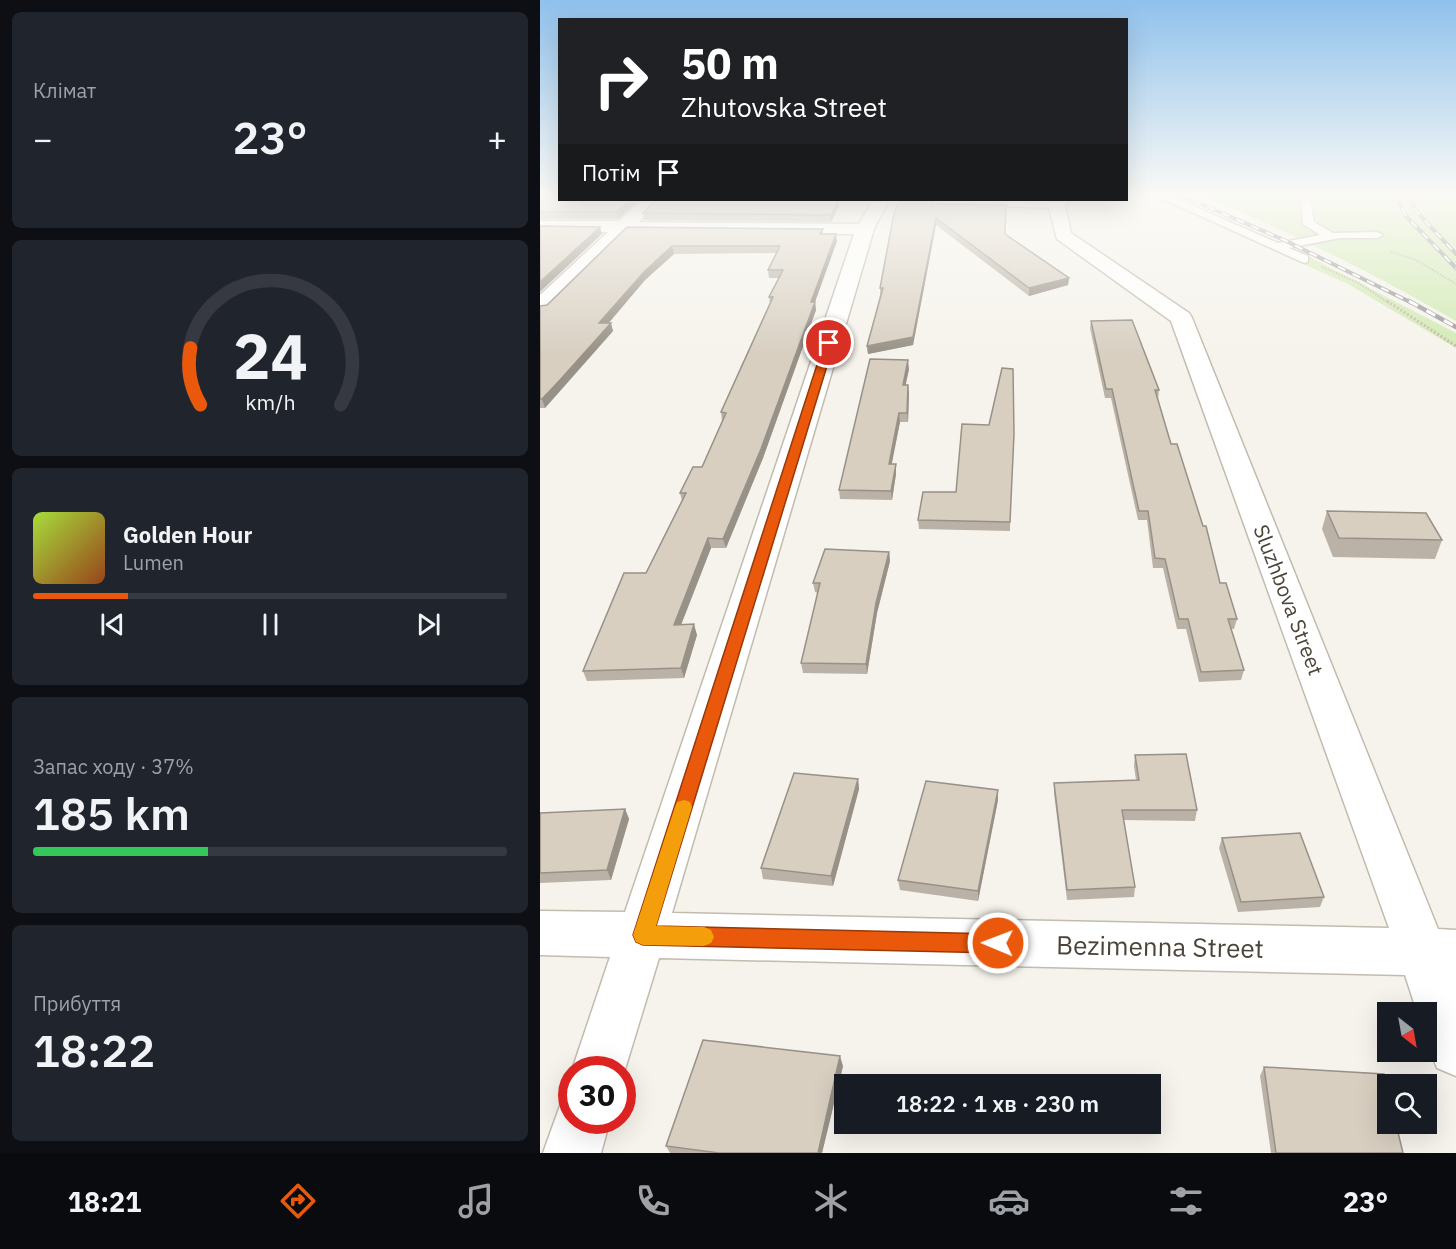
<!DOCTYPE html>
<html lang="uk">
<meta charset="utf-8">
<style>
body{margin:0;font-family:"IBM Plex Sans",sans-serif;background:#20242c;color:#f1f3f6;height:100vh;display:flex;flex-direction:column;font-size:22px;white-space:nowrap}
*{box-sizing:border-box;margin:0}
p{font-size:20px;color:#9ea1a6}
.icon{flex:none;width:33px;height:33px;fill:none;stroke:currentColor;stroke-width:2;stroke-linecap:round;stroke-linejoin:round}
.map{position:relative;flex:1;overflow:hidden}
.side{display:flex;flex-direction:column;gap:12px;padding:12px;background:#0d0f14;width:540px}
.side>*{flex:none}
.hud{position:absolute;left:18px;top:18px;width:570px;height:183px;border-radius:0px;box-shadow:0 6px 24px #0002;background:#202124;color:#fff;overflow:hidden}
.needle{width:39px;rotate:149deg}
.tools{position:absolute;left:837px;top:1002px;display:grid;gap:12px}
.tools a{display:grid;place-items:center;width:60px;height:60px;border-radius:0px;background:#171b24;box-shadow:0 6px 24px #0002;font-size:30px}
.speed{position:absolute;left:18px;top:1056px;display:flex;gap:12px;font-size:30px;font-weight:700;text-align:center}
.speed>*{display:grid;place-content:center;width:78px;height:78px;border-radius:50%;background:#171b24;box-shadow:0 6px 24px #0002;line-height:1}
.speed .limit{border:9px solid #d22;background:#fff;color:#111}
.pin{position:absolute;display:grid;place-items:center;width:51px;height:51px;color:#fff;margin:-26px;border:3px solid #fff;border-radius:50%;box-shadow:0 2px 6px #0007}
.me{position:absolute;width:66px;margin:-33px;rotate:271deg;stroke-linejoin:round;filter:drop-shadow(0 0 4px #0008)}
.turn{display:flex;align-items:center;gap:21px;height:126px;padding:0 24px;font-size:27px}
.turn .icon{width:78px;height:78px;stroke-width:2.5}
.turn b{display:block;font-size:42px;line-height:51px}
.then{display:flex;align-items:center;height:57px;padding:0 24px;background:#0003;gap:12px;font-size:22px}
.big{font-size:45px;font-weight:600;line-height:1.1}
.side .tile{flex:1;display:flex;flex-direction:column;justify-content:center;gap:9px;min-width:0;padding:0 21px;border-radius:9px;background:#20242c}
.side .dial{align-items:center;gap:0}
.dial svg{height:156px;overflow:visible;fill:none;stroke:#363941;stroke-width:7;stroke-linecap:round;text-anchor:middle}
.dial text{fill:#f1f3f6;stroke:none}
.song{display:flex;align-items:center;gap:18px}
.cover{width:72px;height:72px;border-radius:9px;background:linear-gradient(135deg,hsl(80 70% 55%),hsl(20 70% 35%))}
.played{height:6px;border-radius:3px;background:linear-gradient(90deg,#ea580c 20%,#363941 20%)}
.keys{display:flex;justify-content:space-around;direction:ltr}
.heat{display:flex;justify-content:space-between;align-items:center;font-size:33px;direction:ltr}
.charge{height:9px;border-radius:4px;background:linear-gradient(90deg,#34c759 37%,#363941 0)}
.trip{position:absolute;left:294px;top:1074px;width:327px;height:60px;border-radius:0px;background:#171b24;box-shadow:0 6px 24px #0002;font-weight:600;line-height:60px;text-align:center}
.menu{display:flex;height:96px;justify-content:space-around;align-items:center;background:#090b0e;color:#9ea1a6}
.menu .icon{width:42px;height:42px}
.menu .on{color:#ea580c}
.menu b{font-size:27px;color:#f1f3f6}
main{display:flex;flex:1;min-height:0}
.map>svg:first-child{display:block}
.green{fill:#d2eab5}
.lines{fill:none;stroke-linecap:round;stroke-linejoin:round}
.service-casing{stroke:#c2bbae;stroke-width:3}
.minor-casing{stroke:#c2bbae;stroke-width:3}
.path-far1{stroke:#c4b79f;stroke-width:2;stroke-dasharray:1.5 1.5;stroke-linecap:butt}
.path{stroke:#c4b79f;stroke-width:3;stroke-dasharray:2 2;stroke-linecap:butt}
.service{fill:#fff;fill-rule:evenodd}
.minor{fill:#fff;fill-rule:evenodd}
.rail-far1-casing{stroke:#9a9a9a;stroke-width:4}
.rail-casing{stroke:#9a9a9a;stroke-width:4.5}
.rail-far1{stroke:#fff;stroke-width:2;stroke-dasharray:8;stroke-linecap:butt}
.rail{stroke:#fff;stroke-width:3;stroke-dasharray:10;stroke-linecap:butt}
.wall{fill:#bab2a6}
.shaded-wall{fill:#979187}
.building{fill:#d8cfc1;stroke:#979187;stroke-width:1.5}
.route{fill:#ea580c;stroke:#983908;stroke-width:1.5}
.slow{fill:#f59e0b}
.labels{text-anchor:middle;stroke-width:4.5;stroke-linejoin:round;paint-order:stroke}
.street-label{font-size:21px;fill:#4b4439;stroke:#fff}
.near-street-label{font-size:26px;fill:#4b4439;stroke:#fff}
</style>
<main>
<section class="side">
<div class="tile"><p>Клімат</p>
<div class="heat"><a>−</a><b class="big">23°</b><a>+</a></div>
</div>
<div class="tile dial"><svg viewBox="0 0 100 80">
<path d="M14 69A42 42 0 1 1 86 69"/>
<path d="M14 69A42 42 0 0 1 9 40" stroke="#ea580c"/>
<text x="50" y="56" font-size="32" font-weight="700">24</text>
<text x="50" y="72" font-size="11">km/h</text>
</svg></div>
<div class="tile">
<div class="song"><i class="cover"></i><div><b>Golden Hour</b><p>Lumen</p></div></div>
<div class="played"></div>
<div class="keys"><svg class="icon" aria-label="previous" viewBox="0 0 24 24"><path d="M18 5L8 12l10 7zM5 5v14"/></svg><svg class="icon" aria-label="pause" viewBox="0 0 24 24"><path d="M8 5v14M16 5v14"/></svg><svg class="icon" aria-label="next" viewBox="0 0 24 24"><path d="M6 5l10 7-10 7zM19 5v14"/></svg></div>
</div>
<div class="tile"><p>Запас ходу · 37%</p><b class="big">185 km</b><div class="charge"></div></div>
<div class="tile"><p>Прибуття</p><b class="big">18:22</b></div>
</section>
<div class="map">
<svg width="916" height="1153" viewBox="0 0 916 1153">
<rect width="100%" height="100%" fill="#f6f3ec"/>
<!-- green -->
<g class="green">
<path d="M605,194H626L756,250L916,333V348L808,284Z"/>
<path d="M655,194H916V321C832,273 745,228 655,194Z"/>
</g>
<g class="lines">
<!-- service casing -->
<g class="service-casing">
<path id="service" d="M613,194H626L738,243L780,235L763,224L761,203L766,200L771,203L774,222L793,233L837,232L843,235L837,238H800L749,248L768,256V262L764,263Z"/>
</g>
<!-- minor casing -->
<g class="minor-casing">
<g id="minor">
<path d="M103,200H120L99,222L319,224L333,200H349L334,229L132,913L849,928L631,321L517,239L509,208L439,205L431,200H531L525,205L531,233L649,313L652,318L898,929L916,930V1076L897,1068L886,1041V1012H877L865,975L119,958L82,1079V1070H32L70,957L0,955V911L85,912L314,234L88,232L8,311L0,312V295L68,232L0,231V221H79Z"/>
<path d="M32,1096V1120H70L61,1153H3L22,1100Z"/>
</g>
</g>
<!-- path-far1 -->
<g class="path-far1">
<path d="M851,252L876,260L916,284"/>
<path d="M782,267L817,282L849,303"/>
</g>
<!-- path -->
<path class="path" d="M847,301L916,346"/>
<!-- service -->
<use href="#service" class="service"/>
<!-- minor -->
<use href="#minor" class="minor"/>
<!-- rail-far1 casing -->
<g class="rail-far1-casing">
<g id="rail-far1">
<path d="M638,194L744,240L872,303"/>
<path d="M855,194L866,216L916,268"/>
<path d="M867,194L877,212L916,254"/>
<path d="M898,194L916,200"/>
</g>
</g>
<!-- rail casing -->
<g class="rail-casing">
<path id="rail" d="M869,301L916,327"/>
</g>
<!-- rail-far1 -->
<use href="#rail-far1" class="rail-far1"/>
<!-- rail -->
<use href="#rail" class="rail"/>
</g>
<!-- wall -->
<g class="wall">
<path d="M0,194L20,200H100L78,219H0Z"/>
<path d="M392,201V204L465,234L529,278L528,285L489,296L396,225L373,345L328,354L327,346L340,295V288Z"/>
<path d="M299,206L291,222L104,220L103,213Z"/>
<path d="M87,227L283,229V234L297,241L275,302L276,310L223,458L186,548H171L141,625L157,635L144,678L47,681L43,671L106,573L142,501L140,493L162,467L182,421L181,412L230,304L229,297L239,278H229L228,270L236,253L134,254L105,280L68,323L73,331L5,408H0V306L7,305Z"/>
<path d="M551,321L619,390L618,399L631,444L680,583L697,619L694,629H691L704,670L701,680L659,682L646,629H637L623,568H613L607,520H598L571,398H565L550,328Z"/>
<path d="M369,369L365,385L369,393L368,422H360L351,464L356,474L352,500L300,499L299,490Z"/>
<path d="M473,369L470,531L379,529L378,520L416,492L449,425Z"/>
<path d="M787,511L902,540L895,559L793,557L782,529Z"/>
<path d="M349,552L350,561L337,613L327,674L263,673L261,663L278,593L275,592L273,583Z"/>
<path d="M595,755L657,810L655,821L583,820L595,887L594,897L527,900L514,793V783L596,780L594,766Z"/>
<path d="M318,779L319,789L293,886L223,879L221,868Z"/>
<path d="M458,800L438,901L360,890L358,880Z"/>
<path d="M85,809L89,819L71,880L0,883V813Z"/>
<path d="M682,838L784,897L780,907L698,912L679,848Z"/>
<path d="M303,1066L282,1153H130L126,1146Z"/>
<path d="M724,1067L863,1153H731L720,1076Z"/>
</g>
<!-- shaded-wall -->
<g class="shaded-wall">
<path d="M91,200H100L78,219L76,212Z"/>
<path d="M299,200V206L291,222V215Z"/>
<path d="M396,218V225L373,345L328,354L327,346Z"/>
<path d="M60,227L62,234L0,292V282Z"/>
<path d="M296,234L297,241L272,310L271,302Z"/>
<path d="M132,246L134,254L105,280L62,331L59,323L104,272Z"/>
<path d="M529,278L528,285L489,296V288Z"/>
<path d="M275,302L276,310L223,458L186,548L183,539Z"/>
<path d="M71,323L73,331L5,408L2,399Z"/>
<path d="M368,360L369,369L364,393L363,385Z"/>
<path d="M368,385L369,393L368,422L367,413Z"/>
<path d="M359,413L360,422L350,473L349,464Z"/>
<path d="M356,464V474L352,500L351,491Z"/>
<path d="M168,538L171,548L137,635L134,625Z"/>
<path d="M349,552L350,561L337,613L327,674L326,664L336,603Z"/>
<path d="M154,624L157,635L144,678L141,668Z"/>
<path d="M318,779L319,789L293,886L291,876Z"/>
<path d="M458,790V800L438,901V891Z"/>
<path d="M85,809L89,819L71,880L67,870Z"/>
<path d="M300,1056L303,1066L282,1153H278Z"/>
</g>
<!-- building -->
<g class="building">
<path d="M0,194H20V200H91L76,212H0Z"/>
<path d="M116,200H299L291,215L103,213Z"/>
<path d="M360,201H392L391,204L466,205L465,234L529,278L489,288L396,218L373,337L327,346L343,288H340L354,213Z"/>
<path d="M0,226L60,227L0,282Z"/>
<path d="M87,227L283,229L280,234H296L271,302H275L221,449L183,539L168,538L134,625L154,624L141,668L43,671L84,573H106L146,493H140L153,467H162L186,413L181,412L233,297H229L243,270H228L240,246H132L104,272L59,323H71L20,380L2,399H0V306L7,305Z"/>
<path d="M592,320L619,390H615L631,444H637L663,526H666L680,583H686L697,619H688L704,670L661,672L648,619H639L625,559L615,558L608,511H599L572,389H566L551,321Z"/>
<path d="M330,359L368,360L363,385H368L367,413H359L349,464H356L351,491L299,490Z"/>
<path d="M462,368L473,369L474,434L470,522L378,520L383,492H416L422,424L449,425Z"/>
<path d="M787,511L886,513L902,540L799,538Z"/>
<path d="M285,549L349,552L336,603L326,664L261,663L280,583H273Z"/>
<path d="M646,754L657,810H582L595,887L527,890L514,783L599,780L595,755Z"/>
<path d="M254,773L318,779L291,876L221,868Z"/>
<path d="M386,781L458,790L438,891L358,880Z"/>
<path d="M85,809L67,870L0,873V813Z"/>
<path d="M760,833L784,897L701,902L682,838Z"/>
<path d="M163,1040L300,1056L278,1153H179L126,1146Z"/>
<path d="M724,1067L844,1074L848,1088V1124H856L863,1153H736Z"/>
</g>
<!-- sky -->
<linearGradient id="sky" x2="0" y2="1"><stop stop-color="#8fc1ec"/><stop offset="0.55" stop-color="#fbfaf6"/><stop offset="1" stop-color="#fbfaf6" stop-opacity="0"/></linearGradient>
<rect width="916" height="355" fill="url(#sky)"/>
<!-- route -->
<path class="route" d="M289,340L294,343L116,926L458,934L465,937L468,943L465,950L458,953L103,945L96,942L93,935L284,343Z"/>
<!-- slow -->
<path class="slow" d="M144,800L150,802L152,807L116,926L164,927L171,930L174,937L171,943L164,946L103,945L96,942L93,935L135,807L137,802Z"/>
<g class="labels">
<!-- street labels -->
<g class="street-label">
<text transform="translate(748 600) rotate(69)" y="7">Sluzhbova Street</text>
</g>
<!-- near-street labels -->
<g class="near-street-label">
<text transform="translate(620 947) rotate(1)" y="9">Bezimenna Street</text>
</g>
</g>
</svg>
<div class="tools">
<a><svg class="needle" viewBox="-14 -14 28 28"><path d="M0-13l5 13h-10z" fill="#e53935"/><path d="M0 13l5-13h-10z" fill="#9ea1a6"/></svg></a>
<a><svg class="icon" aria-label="search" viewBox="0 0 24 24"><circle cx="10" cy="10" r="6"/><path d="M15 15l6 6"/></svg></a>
</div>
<div class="speed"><div class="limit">30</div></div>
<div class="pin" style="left:289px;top:343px;background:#d93025"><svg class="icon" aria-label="arrive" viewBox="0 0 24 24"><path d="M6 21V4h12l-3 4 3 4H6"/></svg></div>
<svg class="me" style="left:458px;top:943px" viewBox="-20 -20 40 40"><circle r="17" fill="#ea580c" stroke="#fff" stroke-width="3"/><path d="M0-11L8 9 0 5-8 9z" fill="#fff"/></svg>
<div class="trip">18:22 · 1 хв · 230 m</div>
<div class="hud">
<div class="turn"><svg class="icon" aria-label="right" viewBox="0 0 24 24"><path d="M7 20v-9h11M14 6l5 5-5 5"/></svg><div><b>50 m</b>Zhutovska Street</div></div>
<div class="then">Потім<svg class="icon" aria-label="arrive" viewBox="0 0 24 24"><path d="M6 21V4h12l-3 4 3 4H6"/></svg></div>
</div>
</div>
</main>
<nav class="menu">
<b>18:21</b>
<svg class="icon on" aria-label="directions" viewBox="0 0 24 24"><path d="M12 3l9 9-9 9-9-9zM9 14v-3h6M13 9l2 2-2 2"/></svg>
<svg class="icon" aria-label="music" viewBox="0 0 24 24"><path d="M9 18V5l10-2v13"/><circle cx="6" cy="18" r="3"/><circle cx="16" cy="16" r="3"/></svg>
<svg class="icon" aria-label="phone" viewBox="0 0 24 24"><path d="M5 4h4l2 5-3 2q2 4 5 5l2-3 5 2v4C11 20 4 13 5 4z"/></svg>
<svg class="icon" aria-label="climate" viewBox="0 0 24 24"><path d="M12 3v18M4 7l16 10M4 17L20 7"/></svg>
<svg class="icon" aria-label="car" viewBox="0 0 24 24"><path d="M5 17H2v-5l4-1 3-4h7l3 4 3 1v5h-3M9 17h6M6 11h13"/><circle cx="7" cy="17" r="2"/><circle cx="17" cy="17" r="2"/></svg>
<svg class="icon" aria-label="filters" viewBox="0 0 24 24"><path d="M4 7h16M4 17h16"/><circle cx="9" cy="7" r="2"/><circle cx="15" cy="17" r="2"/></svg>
<b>23°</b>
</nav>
